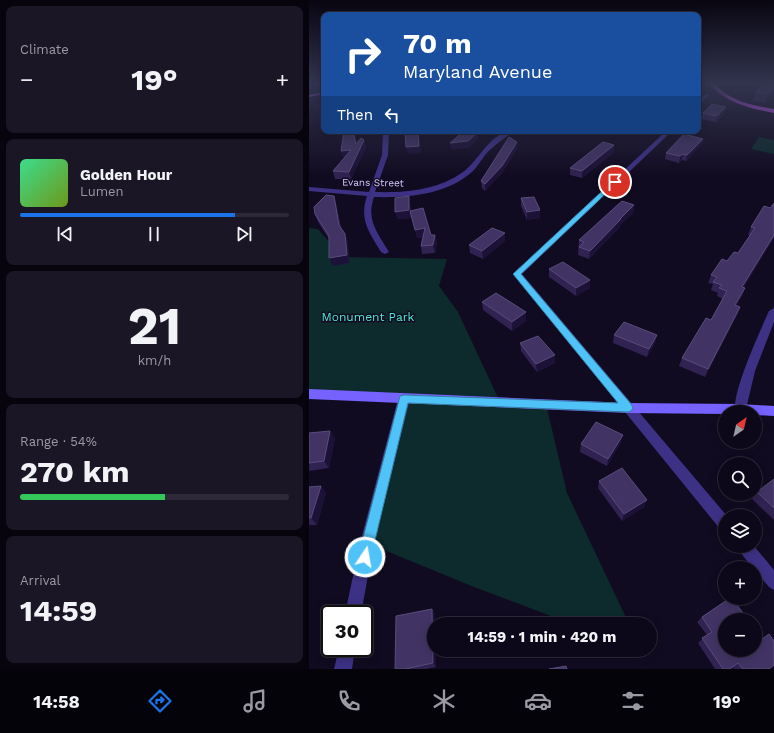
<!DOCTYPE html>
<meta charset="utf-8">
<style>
body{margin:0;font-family:"Work Sans",sans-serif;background:#1b1626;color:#f1f3f6;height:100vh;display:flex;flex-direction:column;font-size:15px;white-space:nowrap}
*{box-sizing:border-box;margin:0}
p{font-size:13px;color:#9a9aa2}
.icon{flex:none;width:22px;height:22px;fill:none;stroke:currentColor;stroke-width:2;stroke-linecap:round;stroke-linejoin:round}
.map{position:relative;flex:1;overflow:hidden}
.side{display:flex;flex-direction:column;gap:6px;padding:6px;background:#07040e;width:309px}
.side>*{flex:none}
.top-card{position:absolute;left:12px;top:12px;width:380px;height:122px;border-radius:8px;box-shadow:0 2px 10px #0003,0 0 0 1px #2d2938;background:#1a4fa0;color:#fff;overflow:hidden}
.needle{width:26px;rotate:34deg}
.tools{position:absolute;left:409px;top:405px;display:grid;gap:8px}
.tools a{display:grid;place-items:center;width:44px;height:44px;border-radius:50%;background:#0d0819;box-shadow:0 2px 10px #0003,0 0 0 1px #2d2938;font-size:20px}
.speed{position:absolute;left:12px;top:605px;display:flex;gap:8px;font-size:20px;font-weight:700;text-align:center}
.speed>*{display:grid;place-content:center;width:52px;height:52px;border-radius:50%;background:#0d0819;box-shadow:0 2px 10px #0003,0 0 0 1px #2d2938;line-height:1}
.speed .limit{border:2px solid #111;border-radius:6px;background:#fff;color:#111}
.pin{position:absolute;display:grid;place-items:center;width:34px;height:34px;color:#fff;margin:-17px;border:2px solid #fff;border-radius:50%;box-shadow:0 1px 4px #0007}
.me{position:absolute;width:44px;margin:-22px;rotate:12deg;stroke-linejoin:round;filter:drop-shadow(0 0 3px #0008)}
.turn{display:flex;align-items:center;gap:14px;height:84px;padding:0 16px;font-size:18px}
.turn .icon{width:52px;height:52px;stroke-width:2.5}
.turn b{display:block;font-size:28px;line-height:34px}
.then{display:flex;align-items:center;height:38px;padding:0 16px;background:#0003;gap:8px;font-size:15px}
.big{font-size:30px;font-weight:700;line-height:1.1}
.side .tile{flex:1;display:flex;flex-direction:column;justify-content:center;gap:6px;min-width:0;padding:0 14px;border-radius:8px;background:#1b1626}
.side .dial{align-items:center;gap:0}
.dial b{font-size:52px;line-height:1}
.song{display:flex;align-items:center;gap:12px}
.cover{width:48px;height:48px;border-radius:6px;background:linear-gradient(135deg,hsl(150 70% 55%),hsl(80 70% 35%))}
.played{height:4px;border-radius:2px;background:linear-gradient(90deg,#1a73e8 80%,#2d2938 80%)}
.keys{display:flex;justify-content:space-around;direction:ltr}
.heat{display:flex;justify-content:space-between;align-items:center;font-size:22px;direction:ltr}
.charge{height:6px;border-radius:3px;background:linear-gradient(90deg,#34c759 54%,#2d2938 0)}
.trip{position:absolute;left:118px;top:617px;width:230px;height:40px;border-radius:20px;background:#0d0819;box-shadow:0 2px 10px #0003,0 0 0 1px #2d2938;font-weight:700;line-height:40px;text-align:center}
.dock{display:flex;height:64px;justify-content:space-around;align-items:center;background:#05030a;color:#9a9aa2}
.dock .icon{width:28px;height:28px}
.dock .selected{color:#1a73e8}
.dock b{font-size:18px;color:#f1f3f6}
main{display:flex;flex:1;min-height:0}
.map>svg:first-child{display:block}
.green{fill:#0d2a2c}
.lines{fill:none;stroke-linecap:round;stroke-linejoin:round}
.street{fill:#3c3185;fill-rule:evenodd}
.secondary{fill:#7562ff;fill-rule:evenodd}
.primary{fill:#cf52ff;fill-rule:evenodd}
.wall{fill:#302251}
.shaded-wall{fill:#1c1136}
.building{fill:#413464;stroke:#594c7c}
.route{fill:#4fc3f7;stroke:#337fa1}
.labels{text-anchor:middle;stroke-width:3;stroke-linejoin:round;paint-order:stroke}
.far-street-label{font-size:10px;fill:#d6cbff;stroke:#110b21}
.park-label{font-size:12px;fill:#4cebd2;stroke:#110b21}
</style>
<main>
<section class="side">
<div class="tile"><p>Climate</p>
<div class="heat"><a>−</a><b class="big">19°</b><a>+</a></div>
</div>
<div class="tile">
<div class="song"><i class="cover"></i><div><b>Golden Hour</b><p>Lumen</p></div></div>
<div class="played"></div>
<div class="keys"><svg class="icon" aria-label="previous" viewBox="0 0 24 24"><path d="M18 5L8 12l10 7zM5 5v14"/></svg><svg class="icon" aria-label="pause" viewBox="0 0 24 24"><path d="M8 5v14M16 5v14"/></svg><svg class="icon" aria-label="next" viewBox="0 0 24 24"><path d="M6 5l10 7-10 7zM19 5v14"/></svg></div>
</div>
<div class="tile dial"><b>21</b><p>km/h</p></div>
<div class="tile"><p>Range · 54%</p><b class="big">270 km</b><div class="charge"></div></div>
<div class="tile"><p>Arrival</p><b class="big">14:59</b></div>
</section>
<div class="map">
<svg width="465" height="669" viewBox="0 0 465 669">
<rect width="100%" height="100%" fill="#110b21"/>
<!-- green -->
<g class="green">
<path d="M450,137L465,140V154L442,149Z"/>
<path d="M0,228L9,229L33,257L138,259L130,286L149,312L191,402L237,404L258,493L320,624H263L165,587L58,543L95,399L0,394Z"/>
</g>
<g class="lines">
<!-- street -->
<g class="street">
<path d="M397,94L401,95L389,105V101Z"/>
<path d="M74,131H80L79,155L66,192C97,193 129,190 154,172C171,160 181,131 205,131C198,137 190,141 183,148C175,154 171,164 164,171C138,195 98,198 65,197C57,220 68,232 80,252L76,254L72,252C60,232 50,220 58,196L0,191V187L60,192L73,155Z"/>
<path d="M357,131H363L213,274L418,516H416V531L411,529L204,274Z"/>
<path d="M465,308V322L446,371L437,409L435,412H427C420,398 453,327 460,311Z"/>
<path d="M95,394L99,396L101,399L65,543L52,614H36L51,543L89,399L91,396Z"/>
<path d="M428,546H445L465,570V590L460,587L446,571V568H444L430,551Z"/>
<path d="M30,648H46L43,669H25Z"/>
</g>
<!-- secondary -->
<path class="secondary" d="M0,389L319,403L431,404L465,406V416L446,415V412H416V414L319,413L0,399Z"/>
<!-- primary -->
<g class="primary">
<path d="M399,82H404C420,101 442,105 465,109V113C440,108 416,103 399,82Z"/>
<path d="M15,92V94L0,97V95Z"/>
</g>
</g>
<!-- wall -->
<g class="wall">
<path d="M448,82H465L456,103L444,101L447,92L452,86V83Z"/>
<path d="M417,107L416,113L407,122L392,119L394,113Z"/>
<path d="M394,139L392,145L377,161L373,160L370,163L356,159L357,153Z"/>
<path d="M55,140L57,147L42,179H26L24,171L36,157L35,158L32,151Z"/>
<path d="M305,145V152L273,178L261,175V168Z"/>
<path d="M208,149L193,173L176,191L173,188L172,181Z"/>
<path d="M25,196L27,203L32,228L36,234L39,242L40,263L24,266L20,239L9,222L6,214Z"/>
<path d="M212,198L231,210V218L218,220L212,206Z"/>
<path d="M465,203V237L435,287L433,296L427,306L431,307L428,315L396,377L370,366L373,358L402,320L414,299L408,296L409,293L402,290L404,284L399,283L402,275L429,253L441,235H439L442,227L461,208Z"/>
<path d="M101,204L102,211L122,235H126L128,242L126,253L113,254L112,246L114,237L108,238L102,213V218L88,219Z"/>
<path d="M325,205L324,213L311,225V227L280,259L269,255L270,240Z"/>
<path d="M196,241L174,259L161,253L160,245Z"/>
<path d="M240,269L281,288L267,296L240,277Z"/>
<path d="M173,302L217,312V321L203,331L174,310Z"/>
<path d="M305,335H348L346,343L338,357L304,343Z"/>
<path d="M211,343L246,363L228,372L212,351Z"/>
<path d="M21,431L26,439L20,468L0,471V433Z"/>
<path d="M312,442L298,466L271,452L272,444Z"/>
<path d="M465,479V520L443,499L448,492Z"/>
<path d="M290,481L335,507L313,521L289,488Z"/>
<path d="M12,486L17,493L8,525H0V487Z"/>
<path d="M126,614V624H125L127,667L117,669H86Z"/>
<path d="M393,617L460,669H425L424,667L421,669H406L389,643L398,635L388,622Z"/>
</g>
<!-- shaded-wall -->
<g class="shaded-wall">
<path d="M15,82V88L0,91V85Z"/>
<path d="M390,82H396L389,88V83Z"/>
<path d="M465,87V93L456,103L459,94Z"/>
<path d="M417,107L416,113L407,122L408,116Z"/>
<path d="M109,131L112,153L99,154L97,147Z"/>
<path d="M169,132V139L160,148L142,150L141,143Z"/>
<path d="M394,139L392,145L377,161L378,155Z"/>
<path d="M55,140L57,147L42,179L40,172Z"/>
<path d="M208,142V149L193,173L176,191V184Z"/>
<path d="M305,145V152L273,178V171Z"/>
<path d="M42,150L44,157L35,158L32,151Z"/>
<path d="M374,154L373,160L370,163L371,156Z"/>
<path d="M25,196L27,203L32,233L30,225Z"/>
<path d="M100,196L101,204L102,218L88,219L86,212Z"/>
<path d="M325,205L324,213L311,225V227L280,259L281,251L311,219Z"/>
<path d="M231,210V218L218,220V212Z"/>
<path d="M116,228L117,236L108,238L106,230Z"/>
<path d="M196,233V241L174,259L173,251Z"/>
<path d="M36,234L39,242L40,263L24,266L20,258Z"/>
<path d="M126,235L128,242L126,253L124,245Z"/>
<path d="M465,235V237L430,295L433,287Z"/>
<path d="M281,280V288L267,296V288Z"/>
<path d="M436,288L433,296L423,313L426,305Z"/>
<path d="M431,307L428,315L396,377L399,369Z"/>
<path d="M217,312V321L203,331V322Z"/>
<path d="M348,335L346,343L338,357L340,349Z"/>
<path d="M246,355V363L228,372L227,364Z"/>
<path d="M21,431L26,439L20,468L15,461Z"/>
<path d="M314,435L312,442L298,466L299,459Z"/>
<path d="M12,486L17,493L8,525L2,518Z"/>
<path d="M338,500L335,507L313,521L315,514Z"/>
<path d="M123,609L126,614V624H125V650H127V667L124,663Z"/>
</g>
<!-- building -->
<g class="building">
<path d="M0,82H15L0,85Z"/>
<path d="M455,82H465V87L459,94L447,92Z"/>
<path d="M403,104L417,107L408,116L394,113Z"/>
<path d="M35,131H44L47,144L52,138L55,140L40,172L24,171L42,150L32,151Z"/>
<path d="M96,131H109L110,146L97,147Z"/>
<path d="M155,131H162L169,132L159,141L141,143Z"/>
<path d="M375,134L394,139L378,155L374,154L371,156L357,153Z"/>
<path d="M200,137L208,142L193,166L176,184L172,181Z"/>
<path d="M294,142L305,145L273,171L261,168Z"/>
<path d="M17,195L25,196L30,225L36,234L38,255L20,258V236L6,214L5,207Z"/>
<path d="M100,196V210L86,212V198Z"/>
<path d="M225,197L231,210L218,212L212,198Z"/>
<path d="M313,201L325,205L311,219H312L281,251L270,247L275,242L270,240Z"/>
<path d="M465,203V235L433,287L436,288L426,305L431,307L399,369L373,358L397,318L402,320L418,291L410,288L413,285L404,282L408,277L402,275L413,259L418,261L425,252L429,253L446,228L442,227L455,206L461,208Z"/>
<path d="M114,208L122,235H126L124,245L112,246L116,228L106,230L101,211Z"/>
<path d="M183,228L196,233L173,251L160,245Z"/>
<path d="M254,262L281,280L267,288L240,269Z"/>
<path d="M187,293L217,312L203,322L173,302Z"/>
<path d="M315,322L348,335L340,349L305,335Z"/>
<path d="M229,336L246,355L227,364L211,343Z"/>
<path d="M287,422L314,435L299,459L272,444Z"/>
<path d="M21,431L15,461L0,463V433Z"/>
<path d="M313,468L338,500L315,514L290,481Z"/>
<path d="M465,479V508L448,492Z"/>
<path d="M12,486L2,518H0V487Z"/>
<path d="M421,598H423L439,620H416V650H446V630L453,639L460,634L465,641V665L460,669H434L429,663L421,669H414L393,638L403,632L393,617Z"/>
<path d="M123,609L124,663L96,669H86L87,616Z"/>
<path d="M257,666L258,669H240Z"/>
</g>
<!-- sky -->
<linearGradient id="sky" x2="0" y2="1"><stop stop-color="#090612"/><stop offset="0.47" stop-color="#32344e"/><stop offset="1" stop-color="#32344e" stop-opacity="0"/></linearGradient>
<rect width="465" height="176" fill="url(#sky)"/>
<!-- route -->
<path class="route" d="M304,181L309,182L212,274L322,404L324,408L322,411L319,412L99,403L62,557L60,562L56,564L51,562L49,557L91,396L95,395L309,403L204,274Z"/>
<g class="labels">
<!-- far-street labels -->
<g class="far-street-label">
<text transform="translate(64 182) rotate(1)" y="4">Evans Street</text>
</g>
<!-- park labels -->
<g class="park-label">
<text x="59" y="321">Monument Park</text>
</g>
</g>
</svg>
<div class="tools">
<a><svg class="needle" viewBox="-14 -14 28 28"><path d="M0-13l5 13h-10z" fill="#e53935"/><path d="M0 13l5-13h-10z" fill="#9a9aa2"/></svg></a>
<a><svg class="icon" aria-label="search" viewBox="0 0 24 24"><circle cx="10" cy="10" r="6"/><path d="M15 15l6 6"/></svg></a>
<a><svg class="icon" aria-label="layers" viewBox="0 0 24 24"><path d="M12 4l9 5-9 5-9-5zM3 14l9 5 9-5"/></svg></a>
<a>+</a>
<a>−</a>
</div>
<div class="speed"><div class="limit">30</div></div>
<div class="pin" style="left:306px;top:182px;background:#d93025"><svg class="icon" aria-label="arrive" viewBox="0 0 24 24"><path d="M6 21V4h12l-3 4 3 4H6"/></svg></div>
<svg class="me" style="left:56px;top:557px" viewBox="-20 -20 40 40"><circle r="17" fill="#4fc3f7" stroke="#fff" stroke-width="3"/><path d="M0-11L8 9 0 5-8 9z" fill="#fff"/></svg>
<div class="trip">14:59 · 1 min · 420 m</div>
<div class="top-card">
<div class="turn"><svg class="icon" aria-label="right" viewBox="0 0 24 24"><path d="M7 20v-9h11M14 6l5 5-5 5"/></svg><div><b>70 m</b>Maryland Avenue</div></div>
<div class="then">Then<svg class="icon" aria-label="left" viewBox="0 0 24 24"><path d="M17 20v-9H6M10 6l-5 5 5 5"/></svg></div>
</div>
</div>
</main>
<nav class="dock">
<b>14:58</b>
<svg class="icon selected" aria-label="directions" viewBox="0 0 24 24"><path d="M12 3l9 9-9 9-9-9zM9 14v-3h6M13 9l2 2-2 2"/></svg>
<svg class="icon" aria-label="music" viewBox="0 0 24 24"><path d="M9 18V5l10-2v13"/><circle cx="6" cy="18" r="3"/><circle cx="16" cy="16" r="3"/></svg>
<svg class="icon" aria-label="phone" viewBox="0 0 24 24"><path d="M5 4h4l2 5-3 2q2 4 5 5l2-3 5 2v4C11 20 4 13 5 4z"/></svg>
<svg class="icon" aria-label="climate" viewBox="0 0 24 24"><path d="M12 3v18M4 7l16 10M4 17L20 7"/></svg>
<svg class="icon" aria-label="car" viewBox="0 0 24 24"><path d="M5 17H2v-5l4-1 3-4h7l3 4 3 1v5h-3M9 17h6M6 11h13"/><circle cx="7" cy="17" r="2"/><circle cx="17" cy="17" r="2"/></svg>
<svg class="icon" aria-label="filters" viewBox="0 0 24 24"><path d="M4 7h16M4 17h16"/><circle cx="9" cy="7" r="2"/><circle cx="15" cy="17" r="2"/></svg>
<b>19°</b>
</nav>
